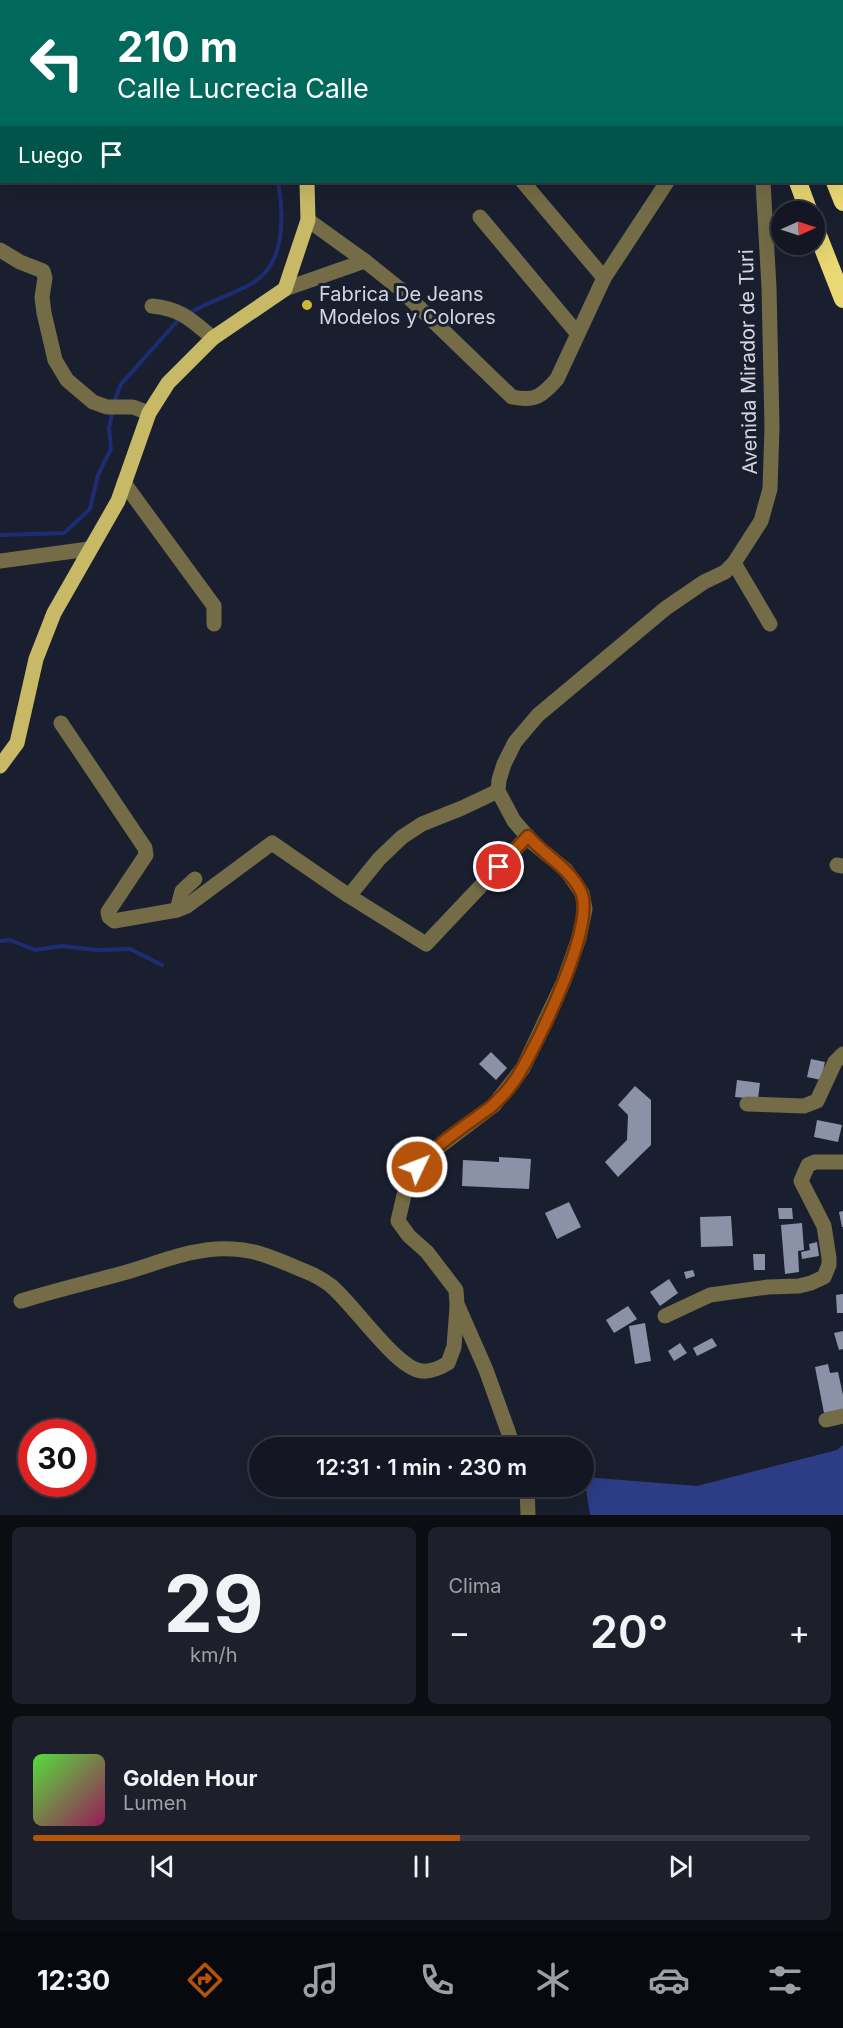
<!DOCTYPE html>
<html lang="es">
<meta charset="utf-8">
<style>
body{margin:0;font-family:Inter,sans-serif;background:#1d202b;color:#f1f3f6;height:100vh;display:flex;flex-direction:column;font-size:22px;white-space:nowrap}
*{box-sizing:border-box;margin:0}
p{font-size:20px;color:#9d9fa6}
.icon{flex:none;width:33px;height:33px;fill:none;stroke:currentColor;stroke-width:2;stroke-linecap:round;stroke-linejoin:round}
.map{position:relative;height:1515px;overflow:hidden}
.side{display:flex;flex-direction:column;gap:12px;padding:12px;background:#0b0d13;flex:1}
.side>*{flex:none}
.guide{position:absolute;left:0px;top:0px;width:843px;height:183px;box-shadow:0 6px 24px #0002,0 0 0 2px #333641;background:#00695c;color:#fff;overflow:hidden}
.needle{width:39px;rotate:87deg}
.controls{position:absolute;left:771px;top:201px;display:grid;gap:12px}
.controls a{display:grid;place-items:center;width:54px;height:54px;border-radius:50%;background:#141723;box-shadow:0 6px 24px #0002,0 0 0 2px #333641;font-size:30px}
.speed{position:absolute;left:18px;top:1419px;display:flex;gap:12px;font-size:30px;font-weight:700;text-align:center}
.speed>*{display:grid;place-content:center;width:78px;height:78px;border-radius:50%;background:#141723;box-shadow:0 6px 24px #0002,0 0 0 2px #333641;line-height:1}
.speed .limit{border:9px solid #d22;background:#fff;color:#111}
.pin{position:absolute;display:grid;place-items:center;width:51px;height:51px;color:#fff;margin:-26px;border:3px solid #fff;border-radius:50%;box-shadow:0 2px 6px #0007}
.me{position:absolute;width:66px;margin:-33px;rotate:47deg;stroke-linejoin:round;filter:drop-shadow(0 0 4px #0008)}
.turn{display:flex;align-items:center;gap:21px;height:126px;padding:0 18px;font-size:27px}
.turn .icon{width:78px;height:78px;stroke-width:2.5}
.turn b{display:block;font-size:42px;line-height:51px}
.then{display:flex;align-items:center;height:57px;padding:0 18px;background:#0003;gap:12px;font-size:22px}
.big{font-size:45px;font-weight:600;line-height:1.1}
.side .tile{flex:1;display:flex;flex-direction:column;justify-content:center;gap:9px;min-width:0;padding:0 21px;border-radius:9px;background:#1d202b}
.side .dial{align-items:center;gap:0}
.dial b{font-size:78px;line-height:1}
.song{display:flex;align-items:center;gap:18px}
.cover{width:72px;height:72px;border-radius:9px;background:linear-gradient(135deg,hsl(110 70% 55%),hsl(330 70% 35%))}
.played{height:6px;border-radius:3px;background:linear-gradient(90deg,#b45309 55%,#333641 55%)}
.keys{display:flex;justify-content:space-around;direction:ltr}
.heat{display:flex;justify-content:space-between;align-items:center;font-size:33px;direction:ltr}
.side .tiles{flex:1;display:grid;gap:12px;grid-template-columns:1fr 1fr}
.tile:last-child{grid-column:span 2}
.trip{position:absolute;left:249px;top:1437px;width:345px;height:60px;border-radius:30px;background:#141723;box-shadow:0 6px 24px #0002,0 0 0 2px #333641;font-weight:600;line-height:60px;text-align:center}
.tabs{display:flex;height:96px;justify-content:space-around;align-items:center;background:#08090e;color:#9d9fa6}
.tabs .icon{width:42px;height:42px}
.tabs .selected{color:#b45309}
.tabs b{font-size:27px;color:#f1f3f6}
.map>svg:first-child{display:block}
.forest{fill:#2c3d86}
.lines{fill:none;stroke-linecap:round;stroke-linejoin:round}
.stream{stroke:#1e2c73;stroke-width:4}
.building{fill:#8b92a7}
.minor{stroke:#736c46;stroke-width:15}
.major{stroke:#c8b967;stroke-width:15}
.highway{stroke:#ead873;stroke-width:18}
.route-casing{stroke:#753606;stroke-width:15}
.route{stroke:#b45309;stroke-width:10}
.poi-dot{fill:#ceb837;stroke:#1a1f2f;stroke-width:2}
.labels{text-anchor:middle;stroke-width:6;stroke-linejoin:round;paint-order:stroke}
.poi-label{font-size:20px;fill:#d2d6e1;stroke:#1a1f2f;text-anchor:start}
.street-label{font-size:20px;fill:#d2d6e1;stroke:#1a1f2f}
</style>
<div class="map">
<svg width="843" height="1515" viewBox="0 0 843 1515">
<rect width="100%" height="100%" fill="#1a1f2f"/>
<!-- forest -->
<g class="forest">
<path d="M788,0H843V149L842,2Z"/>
<path d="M843,1445V1515H590L584,1477L697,1486L837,1450Z"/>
</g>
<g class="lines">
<!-- stream -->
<g class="stream">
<path d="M188,314C208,302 231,295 251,284C286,265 284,215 278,182"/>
<path d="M114,402L121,384L181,317"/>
<path d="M0,535L64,533L90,509L98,475L111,449L109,428L113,409"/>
<path d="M0,941L10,940L35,950L62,946L97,950L130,949L162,965"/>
</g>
</g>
<!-- building -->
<g class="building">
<path d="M491,1052L507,1068L496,1080L479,1064Z"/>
<path d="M811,1059L825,1062L821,1080L807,1077Z"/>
<path d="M737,1080L760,1083L758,1099L735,1097Z"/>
<path d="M635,1086L651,1100V1145L618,1177L605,1162L627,1140L628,1115L618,1105Z"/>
<path d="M817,1120L842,1125L838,1142L814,1137Z"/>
<path d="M499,1157L531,1159L529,1189L462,1186L463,1160L499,1162Z"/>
<path d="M569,1202L581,1227L557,1239L545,1213Z"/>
<path d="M778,1208H792L793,1219H779Z"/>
<path d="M843,1211V1227H842L839,1212Z"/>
<path d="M731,1216L733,1246L701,1247L700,1217Z"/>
<path d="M802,1223L804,1250L798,1251L799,1272L785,1274L781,1225Z"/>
<path d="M817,1242L819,1256L802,1259L801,1252L810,1250L809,1244Z"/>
<path d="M753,1254H765V1270H754Z"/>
<path d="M693,1270L695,1276L686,1279L684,1272Z"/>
<path d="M669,1279L678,1293L660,1306L650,1292Z"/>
<path d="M843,1294V1313H837L836,1295Z"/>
<path d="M628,1306L637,1319L614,1333L606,1320Z"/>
<path d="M645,1323L651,1361L635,1364L629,1326Z"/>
<path d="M843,1331V1349L839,1350L834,1333Z"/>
<path d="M712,1338L717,1346L697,1356L693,1348Z"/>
<path d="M680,1343L687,1353L674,1361L668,1351Z"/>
<path d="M828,1364L830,1373L838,1372L843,1395V1409L824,1413L815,1367Z"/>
</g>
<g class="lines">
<!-- minor -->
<g class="minor">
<path d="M318,0L319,2"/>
<path d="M480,217L577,333"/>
<path d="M308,220L365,261L400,289L512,397C535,402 542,396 557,379L604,278L523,182"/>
<path d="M0,250L20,262L43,271L45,278L42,297L44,313L55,360L67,380L93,402L107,407H133L149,413"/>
<path d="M604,278L667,182"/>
<path d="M285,289L365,261"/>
<path d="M152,306C182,309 191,320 213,338"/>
<path d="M124,483L214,606V624"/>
<path d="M0,561L89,549"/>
<path d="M734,563L770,624"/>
<path d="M61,723L145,848L146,855L108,912L109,917L114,921L177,910L187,906L272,843L349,896L426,944L528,836"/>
<path d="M837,865L843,866"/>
<path d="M349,896L379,859L402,837L422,824L462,808L498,791"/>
<path d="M177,910L182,891L195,879"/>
<path d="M747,1104L804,1106L817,1101L835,1062L843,1054"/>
<path d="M21,1301C56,1290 91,1282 127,1272C161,1262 197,1246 233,1249C259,1250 283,1262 307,1272C315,1275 323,1280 330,1285C353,1303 396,1369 422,1371C432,1372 440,1368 448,1363L454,1347L457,1307"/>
<path d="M665,1316L710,1295L768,1287L799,1286L811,1283L824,1277L829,1265V1258L824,1226L801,1181L808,1165L815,1162H843"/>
<path d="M826,1420L843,1416"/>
<path d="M514,1448L486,1370L457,1304L456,1290L427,1252L409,1236L398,1221L404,1195L417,1167L428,1155L494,1105L523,1068L563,983L579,938L585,909L582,893L566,870L533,843L514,821L498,791L499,780L504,764L515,742L538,715L666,608L704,582L725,572L734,563L761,521L770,489L772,427L769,287L763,182"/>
<path d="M527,1486L528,1515"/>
</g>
<!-- major -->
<g class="major">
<path d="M348,2L350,0"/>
<path d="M0,766L17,743L36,659L54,613L118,501L149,413L168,383L213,338L285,289L308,220L307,182"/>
</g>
<!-- highway -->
<g class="highway">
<path d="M727,0L728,2"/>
<path d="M763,0L764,2"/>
<path d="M798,182L809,212"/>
<path d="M835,182L843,202"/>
<path d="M814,225L843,299"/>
</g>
</g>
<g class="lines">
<!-- route casing -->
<g class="route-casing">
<path id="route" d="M417,1167C434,1147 456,1132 477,1117C483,1112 490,1109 495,1103C506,1093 516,1080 523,1067C541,1036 596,924 581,892C570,868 545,856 528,836L499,867"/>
</g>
<!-- route -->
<use href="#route" class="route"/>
</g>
<!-- markers -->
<circle class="poi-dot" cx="307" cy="305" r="6"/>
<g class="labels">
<!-- poi labels -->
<g class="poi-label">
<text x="319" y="301">Fabrica De Jeans<tspan x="319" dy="23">Modelos y Colores</tspan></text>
</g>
<!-- street labels -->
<g class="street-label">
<text transform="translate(748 362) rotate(-91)" y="7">Avenida Mirador de Turi</text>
</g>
</g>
</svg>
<div class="controls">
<a><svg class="needle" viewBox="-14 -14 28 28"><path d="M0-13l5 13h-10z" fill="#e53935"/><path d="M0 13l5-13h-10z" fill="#9d9fa6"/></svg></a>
</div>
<div class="speed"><div class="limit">30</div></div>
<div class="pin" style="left:499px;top:867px;background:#d93025"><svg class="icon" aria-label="arrive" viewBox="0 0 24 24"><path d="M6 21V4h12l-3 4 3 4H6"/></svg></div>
<svg class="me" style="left:417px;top:1167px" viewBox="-20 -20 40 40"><circle r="17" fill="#b45309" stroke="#fff" stroke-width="3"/><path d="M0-11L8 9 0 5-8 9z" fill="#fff"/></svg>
<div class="trip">12:31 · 1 min · 230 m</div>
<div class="guide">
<div class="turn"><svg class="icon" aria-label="left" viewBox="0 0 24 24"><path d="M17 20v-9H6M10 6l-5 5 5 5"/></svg><div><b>210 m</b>Calle Lucrecia Calle</div></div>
<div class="then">Luego<svg class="icon" aria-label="arrive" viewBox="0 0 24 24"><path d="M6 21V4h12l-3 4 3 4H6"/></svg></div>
</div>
</div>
<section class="side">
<div class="tiles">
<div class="tile dial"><b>29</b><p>km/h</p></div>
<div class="tile"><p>Clima</p>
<div class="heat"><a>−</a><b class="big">20°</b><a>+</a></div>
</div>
<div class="tile">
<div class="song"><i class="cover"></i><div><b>Golden Hour</b><p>Lumen</p></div></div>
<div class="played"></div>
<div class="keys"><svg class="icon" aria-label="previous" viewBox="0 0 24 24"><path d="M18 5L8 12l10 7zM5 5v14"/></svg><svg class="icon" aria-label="pause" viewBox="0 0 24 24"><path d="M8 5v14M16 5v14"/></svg><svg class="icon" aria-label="next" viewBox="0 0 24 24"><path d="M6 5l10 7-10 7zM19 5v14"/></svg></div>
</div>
</div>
</section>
<nav class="tabs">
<b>12:30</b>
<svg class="icon selected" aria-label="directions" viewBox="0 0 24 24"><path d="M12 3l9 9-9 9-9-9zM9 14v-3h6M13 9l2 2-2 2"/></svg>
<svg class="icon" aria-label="music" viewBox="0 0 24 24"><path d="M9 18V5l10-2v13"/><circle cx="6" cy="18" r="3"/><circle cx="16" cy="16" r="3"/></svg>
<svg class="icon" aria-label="phone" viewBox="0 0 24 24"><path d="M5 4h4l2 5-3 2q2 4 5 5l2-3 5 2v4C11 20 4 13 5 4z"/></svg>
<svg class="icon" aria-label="climate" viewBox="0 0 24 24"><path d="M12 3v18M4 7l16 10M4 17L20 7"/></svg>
<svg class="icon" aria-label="car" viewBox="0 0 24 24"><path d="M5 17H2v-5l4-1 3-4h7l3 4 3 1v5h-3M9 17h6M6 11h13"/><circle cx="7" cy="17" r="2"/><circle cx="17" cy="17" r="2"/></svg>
<svg class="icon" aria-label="filters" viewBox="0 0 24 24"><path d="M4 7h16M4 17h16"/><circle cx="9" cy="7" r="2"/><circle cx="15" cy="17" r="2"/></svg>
</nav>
